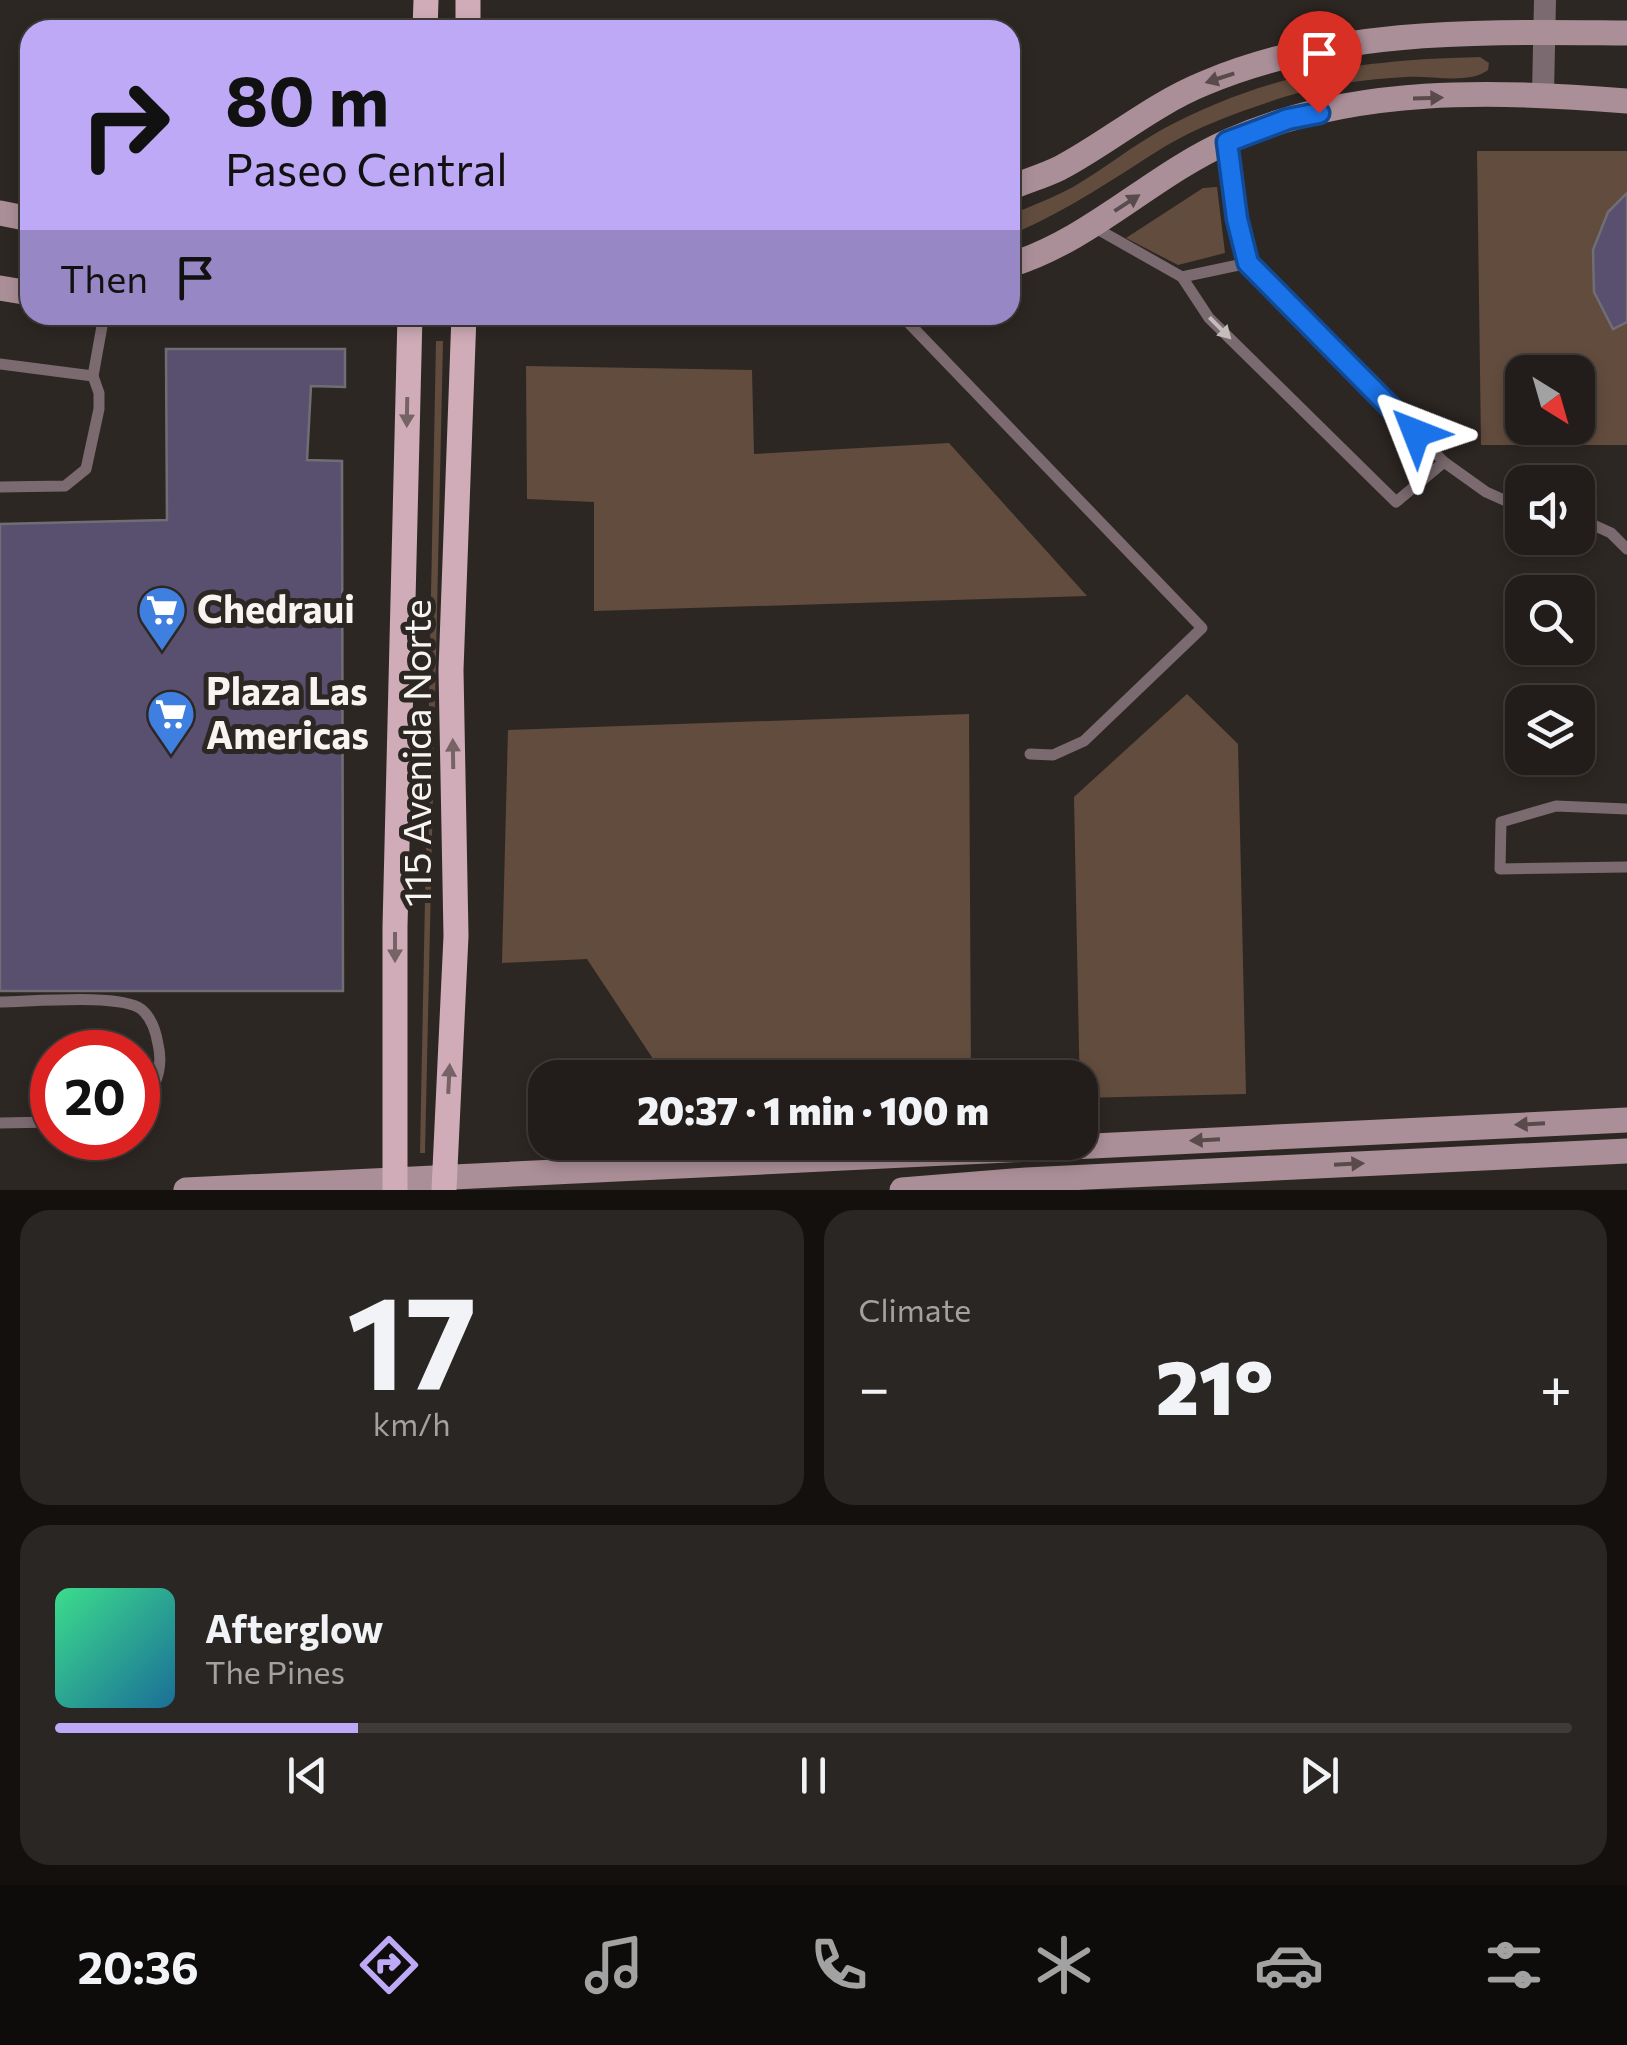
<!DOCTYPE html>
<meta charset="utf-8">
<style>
body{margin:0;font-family:Commissioner,sans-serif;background:#2a2623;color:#f1f3f6;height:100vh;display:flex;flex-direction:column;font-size:38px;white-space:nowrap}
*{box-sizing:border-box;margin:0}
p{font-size:32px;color:#a2a2a2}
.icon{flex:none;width:55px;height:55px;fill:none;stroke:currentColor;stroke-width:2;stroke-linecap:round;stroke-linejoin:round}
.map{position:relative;height:1190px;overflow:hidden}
.side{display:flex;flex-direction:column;gap:20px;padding:20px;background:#13100e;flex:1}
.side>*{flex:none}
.hud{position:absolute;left:20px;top:20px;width:1000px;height:305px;border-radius:30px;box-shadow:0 5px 15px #0003,0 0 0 2px #3f3b39;background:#bda9f5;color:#111;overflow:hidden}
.needle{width:65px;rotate:143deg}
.fabs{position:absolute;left:1505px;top:355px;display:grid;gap:20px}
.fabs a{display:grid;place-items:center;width:90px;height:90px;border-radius:20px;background:#221d1a;box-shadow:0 5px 15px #0003,0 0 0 2px #3f3b39;font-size:50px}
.speed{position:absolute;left:30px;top:1030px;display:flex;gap:20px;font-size:50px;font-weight:700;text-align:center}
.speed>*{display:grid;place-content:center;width:130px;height:130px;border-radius:50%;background:#221d1a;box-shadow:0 5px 15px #0003,0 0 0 2px #3f3b39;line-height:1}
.speed .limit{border:15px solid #d22;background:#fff;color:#111}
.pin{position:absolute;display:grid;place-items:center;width:85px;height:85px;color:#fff;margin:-102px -42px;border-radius:50% 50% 50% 0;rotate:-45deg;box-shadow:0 0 10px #0007}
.pin .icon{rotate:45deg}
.me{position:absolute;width:110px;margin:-55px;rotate:315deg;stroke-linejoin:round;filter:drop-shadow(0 0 8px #0008)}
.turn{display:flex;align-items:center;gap:35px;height:210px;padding:0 40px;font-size:45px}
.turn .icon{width:130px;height:130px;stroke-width:2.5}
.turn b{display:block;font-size:70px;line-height:85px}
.then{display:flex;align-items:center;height:95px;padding:0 40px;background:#0003;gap:20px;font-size:38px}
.big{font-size:75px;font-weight:800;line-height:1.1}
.side .card{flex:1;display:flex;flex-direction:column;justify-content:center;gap:15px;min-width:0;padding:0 35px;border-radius:30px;background:#2a2623}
.side .dial{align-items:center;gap:0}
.dial b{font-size:130px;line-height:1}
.song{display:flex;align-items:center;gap:30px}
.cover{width:120px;height:120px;border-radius:15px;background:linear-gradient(135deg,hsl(150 70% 55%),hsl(200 70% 35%))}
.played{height:10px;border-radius:5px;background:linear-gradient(90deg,#bda9f5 20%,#3f3b39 20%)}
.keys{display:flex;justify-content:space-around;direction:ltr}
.heat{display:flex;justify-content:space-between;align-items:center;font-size:55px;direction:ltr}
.side .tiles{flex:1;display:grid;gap:20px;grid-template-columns:1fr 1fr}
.card:last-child{grid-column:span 2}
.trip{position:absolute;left:528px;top:1060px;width:570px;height:100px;border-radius:30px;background:#221d1a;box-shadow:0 5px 15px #0003,0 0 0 2px #3f3b39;font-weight:800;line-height:100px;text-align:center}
.dock{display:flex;height:160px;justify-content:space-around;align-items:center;background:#0e0c0a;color:#a2a2a2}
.dock .icon{width:70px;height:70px}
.dock .on{color:#bda9f5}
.dock b{font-size:45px;color:#f1f3f6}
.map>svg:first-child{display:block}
.green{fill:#624c3d;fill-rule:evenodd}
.building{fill:#594f6e;stroke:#706e75;stroke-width:2.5}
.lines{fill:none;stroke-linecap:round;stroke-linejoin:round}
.service{stroke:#7b6a70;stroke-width:11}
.minor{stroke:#7b6a70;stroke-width:22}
.secondary{stroke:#ab8f98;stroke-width:25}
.primary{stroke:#cfacb7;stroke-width:25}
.oneway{fill:#594b4c}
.oneway2{fill:#c5bdbd}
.oneway3{fill:#766366}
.route-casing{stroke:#114b97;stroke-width:25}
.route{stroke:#1a73e8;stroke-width:18}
.labels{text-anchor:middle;stroke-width:10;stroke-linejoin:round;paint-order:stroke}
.poi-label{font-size:38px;font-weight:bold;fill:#f7f4f1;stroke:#2d2723;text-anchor:start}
.street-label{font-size:38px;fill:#f7f4f1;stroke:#2d2723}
</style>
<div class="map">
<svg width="1627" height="1190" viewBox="0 0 1627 1190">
<rect width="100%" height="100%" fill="#2d2723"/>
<!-- green -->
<g class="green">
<path d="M1480,57L1489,63L1488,70C1468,85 1431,75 1406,77C1366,79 1323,85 1284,97C1244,110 1200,125 1164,147C1113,179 1066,212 1010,235V215C1031,206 1053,198 1073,187C1104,169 1132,146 1163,129C1270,72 1362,60 1480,57Z"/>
<path d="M1477,151H1627V445H1481ZM1522,372H1578V428H1522Z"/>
<path d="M1217,187L1225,253L1178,265L1126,238L1203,188Z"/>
<path d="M436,341H443L425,1153H420Z"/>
<path d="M526,366L752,370L754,454L949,443L1087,596L594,611V502L527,499Z"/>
<path d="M1187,694L1238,744L1246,1094L1080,1098L1074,797Z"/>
<path d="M969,714L971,1077H665L587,959L502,963L508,730Z"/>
</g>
<!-- building -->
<g class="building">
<path d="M1627,193V322L1613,329L1594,292L1593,250L1608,212Z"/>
<path d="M166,349H345V387L311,386L307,460L342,461L343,991H0V524L167,520Z"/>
</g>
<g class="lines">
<!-- service -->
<g class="service">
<path d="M1092,226L1182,277L1209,318L1396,502L1444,462L1248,263L1237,219L1227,142"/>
<path d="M1182,277L1248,263"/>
<path d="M901,315L1202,628L1084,741L1053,755L1030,754"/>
<path d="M0,364L93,376"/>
<path d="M1444,462L1486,492L1522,508"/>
<path d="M0,487L65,486L86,469L99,409V393L93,376L104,315"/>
<path d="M1578,518L1611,533L1627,549"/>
<path d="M1627,809L1556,806L1501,822L1500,869L1627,867"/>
<path d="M0,1002C29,1002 120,993 141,1009C151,1017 156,1032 158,1044C164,1069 155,1090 138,1108"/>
<path d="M0,1123L52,1122"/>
</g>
<!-- minor -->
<path class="minor" d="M1543,94L1545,0"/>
<!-- secondary -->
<g class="secondary">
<path d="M1010,188C1026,181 1044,176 1060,168C1109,142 1153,104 1205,83C1338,27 1485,32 1627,33"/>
<path d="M0,213L30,219"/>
<path d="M1010,265C1091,240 1152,175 1229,141C1351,86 1496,90 1627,101"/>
<path d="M0,288L30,293"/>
<path d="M186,1190L1627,1120"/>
<path d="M902,1190L1026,1180L1627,1151"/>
</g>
<!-- primary -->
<g class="primary">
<path d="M425,30L426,0"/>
<path d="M468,30V0"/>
<path d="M395,1190V927L410,315"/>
<path d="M444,1190L456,936L451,670L464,315"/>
</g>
</g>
<!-- one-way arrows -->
<defs><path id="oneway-solid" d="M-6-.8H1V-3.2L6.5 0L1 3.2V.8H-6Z" transform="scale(2.5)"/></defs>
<g class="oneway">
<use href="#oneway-solid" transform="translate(1220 78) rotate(162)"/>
<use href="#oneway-solid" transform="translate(1428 98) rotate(-2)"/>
<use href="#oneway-solid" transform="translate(1127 203) rotate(-33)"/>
<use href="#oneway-solid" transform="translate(1530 1124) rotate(177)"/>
<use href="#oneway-solid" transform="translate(1205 1140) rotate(177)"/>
<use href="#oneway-solid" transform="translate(1349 1164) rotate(-3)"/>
</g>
<use class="oneway2" href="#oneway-solid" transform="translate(1220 328) rotate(45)"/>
<g class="oneway3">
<use href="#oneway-solid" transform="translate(407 412) rotate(91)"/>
<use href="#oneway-solid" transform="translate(453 754) rotate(-91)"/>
<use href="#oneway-solid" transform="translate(395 947) rotate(90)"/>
<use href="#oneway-solid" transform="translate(449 1079) rotate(-87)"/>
</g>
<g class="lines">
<!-- route casing -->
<g class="route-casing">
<path id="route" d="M1319,113L1288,119L1227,142L1237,219L1248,263L1416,433"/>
</g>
<!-- route -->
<use href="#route" class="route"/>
</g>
<!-- icons -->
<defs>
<g id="supermarket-pin" transform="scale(2.5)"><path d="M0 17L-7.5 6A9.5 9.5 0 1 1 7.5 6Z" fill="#3f7fe0" stroke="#2d2723"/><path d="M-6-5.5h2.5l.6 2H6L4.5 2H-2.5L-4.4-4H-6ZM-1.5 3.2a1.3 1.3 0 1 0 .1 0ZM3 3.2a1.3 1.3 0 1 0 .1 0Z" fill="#fff"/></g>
</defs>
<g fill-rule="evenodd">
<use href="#supermarket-pin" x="162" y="610"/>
<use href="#supermarket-pin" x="171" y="714"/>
</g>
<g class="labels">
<!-- poi labels -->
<g class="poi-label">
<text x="197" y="623">Chedraui</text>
<text x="206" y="705">Plaza Las<tspan x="206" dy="44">Americas</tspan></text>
</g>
<!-- street labels -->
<g class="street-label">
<text transform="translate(418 753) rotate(-90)" y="13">115 Avenida Norte</text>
</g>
</g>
</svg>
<div class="fabs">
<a><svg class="needle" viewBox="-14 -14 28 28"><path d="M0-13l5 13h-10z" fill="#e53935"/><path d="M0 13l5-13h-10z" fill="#a2a2a2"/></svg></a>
<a><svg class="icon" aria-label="sound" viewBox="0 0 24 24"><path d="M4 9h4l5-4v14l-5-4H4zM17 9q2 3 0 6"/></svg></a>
<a><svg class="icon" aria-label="search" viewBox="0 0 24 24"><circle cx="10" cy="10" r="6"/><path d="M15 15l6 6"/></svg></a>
<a><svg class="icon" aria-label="layers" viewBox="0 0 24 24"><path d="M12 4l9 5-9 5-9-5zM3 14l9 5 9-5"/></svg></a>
</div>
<div class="speed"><div class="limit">20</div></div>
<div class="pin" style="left:1319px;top:113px;background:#d93025"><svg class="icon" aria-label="arrive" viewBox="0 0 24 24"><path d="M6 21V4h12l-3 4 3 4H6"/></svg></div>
<svg class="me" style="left:1416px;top:433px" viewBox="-20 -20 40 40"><path d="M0-17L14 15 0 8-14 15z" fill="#1a73e8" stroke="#fff" stroke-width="4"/></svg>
<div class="trip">20:37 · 1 min · 100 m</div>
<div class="hud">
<div class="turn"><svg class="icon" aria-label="right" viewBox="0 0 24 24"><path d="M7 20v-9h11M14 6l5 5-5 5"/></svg><div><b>80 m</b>Paseo Central</div></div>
<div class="then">Then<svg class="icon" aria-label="arrive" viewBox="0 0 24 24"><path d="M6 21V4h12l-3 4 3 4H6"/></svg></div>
</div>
</div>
<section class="side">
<div class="tiles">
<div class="card dial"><b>17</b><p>km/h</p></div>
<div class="card"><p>Climate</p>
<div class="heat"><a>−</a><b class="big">21°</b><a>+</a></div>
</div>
<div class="card">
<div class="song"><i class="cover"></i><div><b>Afterglow</b><p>The Pines</p></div></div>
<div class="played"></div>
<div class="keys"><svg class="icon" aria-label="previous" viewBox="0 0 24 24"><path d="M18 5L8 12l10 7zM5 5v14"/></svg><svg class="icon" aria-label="pause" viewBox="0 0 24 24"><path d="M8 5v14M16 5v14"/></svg><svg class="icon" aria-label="next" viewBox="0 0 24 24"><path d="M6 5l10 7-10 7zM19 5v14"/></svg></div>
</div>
</div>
</section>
<nav class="dock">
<b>20:36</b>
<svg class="icon on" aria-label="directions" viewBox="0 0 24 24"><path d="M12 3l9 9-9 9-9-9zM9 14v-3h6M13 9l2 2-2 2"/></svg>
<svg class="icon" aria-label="music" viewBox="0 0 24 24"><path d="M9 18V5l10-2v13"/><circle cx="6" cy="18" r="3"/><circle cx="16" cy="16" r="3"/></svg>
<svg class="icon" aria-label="phone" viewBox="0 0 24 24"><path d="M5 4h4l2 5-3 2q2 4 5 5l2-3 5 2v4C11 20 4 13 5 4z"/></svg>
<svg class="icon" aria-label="climate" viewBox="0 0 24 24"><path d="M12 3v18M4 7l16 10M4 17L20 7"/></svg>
<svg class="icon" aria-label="car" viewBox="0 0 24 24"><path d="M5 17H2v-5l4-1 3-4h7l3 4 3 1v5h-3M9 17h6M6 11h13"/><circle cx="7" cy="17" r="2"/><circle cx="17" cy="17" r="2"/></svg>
<svg class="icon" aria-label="filters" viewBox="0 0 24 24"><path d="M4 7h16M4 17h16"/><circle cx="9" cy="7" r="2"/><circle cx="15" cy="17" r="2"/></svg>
</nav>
